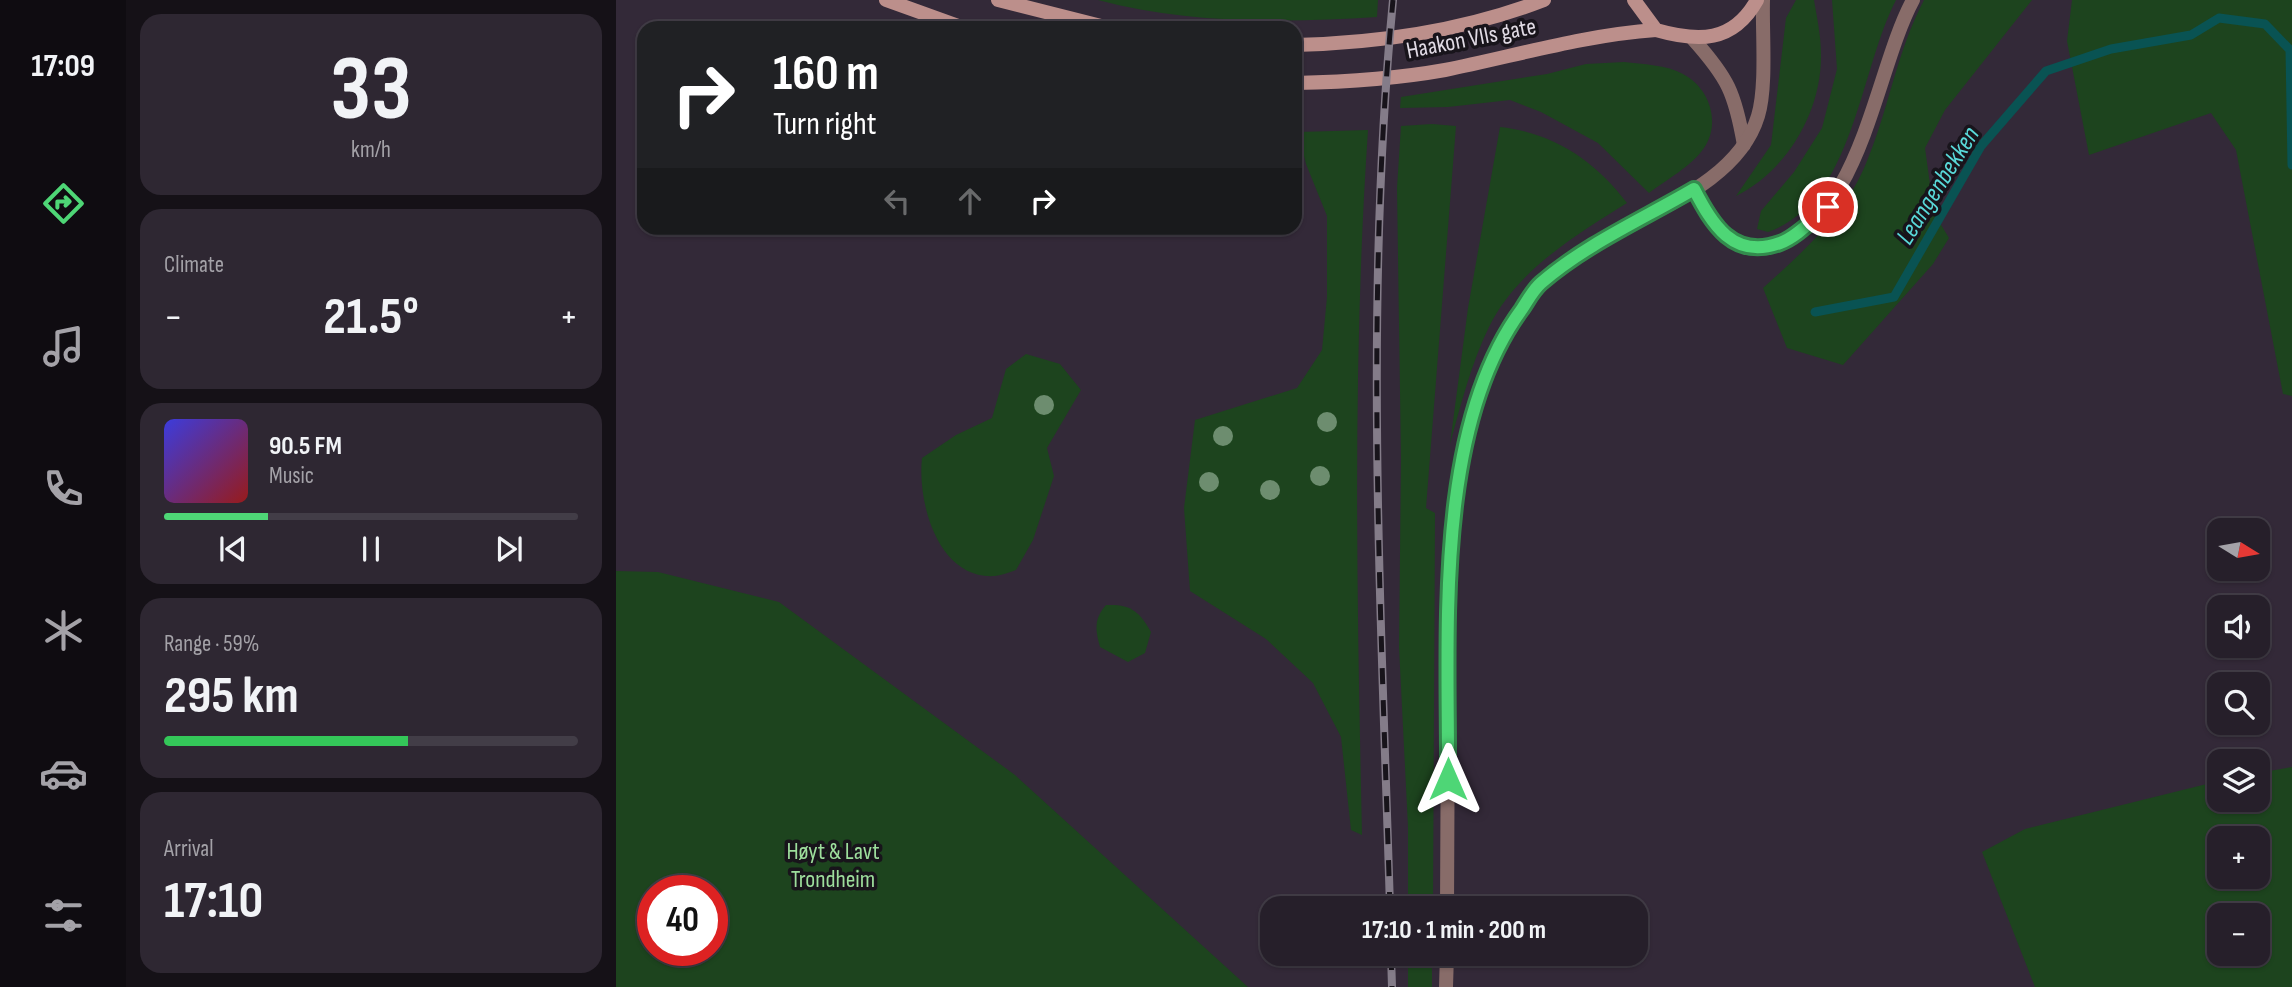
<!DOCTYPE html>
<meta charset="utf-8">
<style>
body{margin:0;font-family:"Sofia Sans Condensed",sans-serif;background:#2e2732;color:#f1f3f6;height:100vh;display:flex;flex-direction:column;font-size:26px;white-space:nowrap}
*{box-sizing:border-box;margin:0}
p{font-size:23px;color:#a4a2a8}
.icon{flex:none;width:38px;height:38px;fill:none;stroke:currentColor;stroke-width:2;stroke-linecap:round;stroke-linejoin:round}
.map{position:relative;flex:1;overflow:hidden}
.panel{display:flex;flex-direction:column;gap:14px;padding:14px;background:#151117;width:490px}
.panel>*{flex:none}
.top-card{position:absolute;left:21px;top:21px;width:665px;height:214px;border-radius:21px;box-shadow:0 2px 5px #0004,0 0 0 2px #423d47;background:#202124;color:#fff;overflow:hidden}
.needle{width:46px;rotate:101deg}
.fabs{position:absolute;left:1591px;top:518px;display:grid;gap:14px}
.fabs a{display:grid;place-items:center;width:63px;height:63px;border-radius:14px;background:#261f2a;box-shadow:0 2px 5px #0004,0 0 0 2px #423d47;font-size:35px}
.speed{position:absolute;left:21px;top:875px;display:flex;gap:14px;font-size:35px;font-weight:700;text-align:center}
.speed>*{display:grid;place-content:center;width:91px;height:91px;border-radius:50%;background:#261f2a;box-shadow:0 2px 5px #0004,0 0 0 2px #423d47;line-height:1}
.speed .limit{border:10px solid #d22;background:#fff;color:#111}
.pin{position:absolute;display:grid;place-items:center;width:60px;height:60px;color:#fff;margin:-30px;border:4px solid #fff;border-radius:50%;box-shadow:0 2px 7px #0007}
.me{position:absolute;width:77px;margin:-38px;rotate:0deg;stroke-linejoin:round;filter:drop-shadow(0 0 5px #0008)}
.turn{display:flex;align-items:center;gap:24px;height:147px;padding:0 21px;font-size:32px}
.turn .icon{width:91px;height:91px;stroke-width:2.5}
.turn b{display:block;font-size:49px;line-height:60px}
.lanes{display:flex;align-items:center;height:66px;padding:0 21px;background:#0003;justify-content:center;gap:35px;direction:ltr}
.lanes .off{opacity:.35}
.big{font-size:52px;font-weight:700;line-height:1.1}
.panel .card{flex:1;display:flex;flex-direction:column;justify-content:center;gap:10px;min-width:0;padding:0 24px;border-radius:21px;background:#2e2732}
.panel .dial{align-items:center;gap:0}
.dial b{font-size:91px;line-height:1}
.song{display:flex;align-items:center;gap:21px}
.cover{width:84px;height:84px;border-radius:10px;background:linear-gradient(135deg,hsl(240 70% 55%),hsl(0 70% 35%))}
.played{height:7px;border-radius:4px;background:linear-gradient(90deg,#4ed676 25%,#423d47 25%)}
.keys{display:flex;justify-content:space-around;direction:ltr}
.heat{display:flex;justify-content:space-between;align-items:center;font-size:38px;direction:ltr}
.charge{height:10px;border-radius:5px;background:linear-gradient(90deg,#34c759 59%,#423d47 0)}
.trip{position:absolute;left:644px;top:896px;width:388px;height:70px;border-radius:21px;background:#261f2a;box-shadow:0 2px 5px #0004,0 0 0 2px #423d47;font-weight:700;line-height:70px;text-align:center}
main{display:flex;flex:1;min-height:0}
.menu{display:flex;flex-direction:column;width:126px;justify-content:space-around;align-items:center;background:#0f0c11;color:#a4a2a8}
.menu .icon{width:49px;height:49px}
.menu .current{color:#4ed676}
.menu b{font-size:32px;color:#f1f3f6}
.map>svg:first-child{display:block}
.green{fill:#1d441e;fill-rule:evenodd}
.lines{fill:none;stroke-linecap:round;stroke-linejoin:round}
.stream{stroke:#095353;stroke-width:9}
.minor{stroke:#886c69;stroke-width:14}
.tertiary{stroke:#886c69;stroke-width:14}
.secondary{stroke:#bc8f8b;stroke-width:14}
.rail-casing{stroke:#847c89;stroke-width:8}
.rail{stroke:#18141b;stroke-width:5;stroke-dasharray:16;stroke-linecap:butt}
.tree{fill:#6d8d6f}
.route-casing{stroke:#338b4d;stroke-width:18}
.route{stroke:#4ed676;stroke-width:12}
.labels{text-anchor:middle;stroke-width:7;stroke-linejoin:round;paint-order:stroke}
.street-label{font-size:24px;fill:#e1dbe5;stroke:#18141b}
.park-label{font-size:24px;fill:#9dde9c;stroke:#18141b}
.water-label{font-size:26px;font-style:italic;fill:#59d8d8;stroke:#18141b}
</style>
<main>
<nav class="menu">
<b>17:09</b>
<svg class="icon current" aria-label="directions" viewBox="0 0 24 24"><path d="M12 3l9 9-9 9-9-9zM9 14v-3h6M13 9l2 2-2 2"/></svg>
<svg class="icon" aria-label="music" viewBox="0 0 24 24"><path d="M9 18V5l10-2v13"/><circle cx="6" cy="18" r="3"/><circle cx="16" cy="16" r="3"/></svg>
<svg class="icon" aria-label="phone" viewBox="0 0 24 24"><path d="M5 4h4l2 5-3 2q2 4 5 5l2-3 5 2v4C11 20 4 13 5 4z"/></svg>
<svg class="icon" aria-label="climate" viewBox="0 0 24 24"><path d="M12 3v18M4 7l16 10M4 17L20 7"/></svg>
<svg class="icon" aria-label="car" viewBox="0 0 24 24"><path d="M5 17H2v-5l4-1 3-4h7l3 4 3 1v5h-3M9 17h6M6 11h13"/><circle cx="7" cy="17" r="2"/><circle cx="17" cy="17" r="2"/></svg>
<svg class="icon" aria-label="filters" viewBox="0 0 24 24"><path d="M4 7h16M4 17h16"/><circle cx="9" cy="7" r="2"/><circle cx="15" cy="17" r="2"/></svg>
</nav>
<section class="panel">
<div class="card dial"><b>33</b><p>km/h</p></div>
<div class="card"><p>Climate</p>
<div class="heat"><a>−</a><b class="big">21.5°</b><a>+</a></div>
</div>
<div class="card">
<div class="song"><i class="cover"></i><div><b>90.5 FM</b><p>Music</p></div></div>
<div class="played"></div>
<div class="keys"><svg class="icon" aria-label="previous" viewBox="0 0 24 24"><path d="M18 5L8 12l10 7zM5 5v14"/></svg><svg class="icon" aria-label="pause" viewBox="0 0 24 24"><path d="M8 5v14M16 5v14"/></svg><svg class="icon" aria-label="next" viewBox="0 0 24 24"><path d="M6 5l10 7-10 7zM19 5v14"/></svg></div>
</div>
<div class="card"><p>Range · 59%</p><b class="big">295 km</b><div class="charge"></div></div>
<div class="card"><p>Arrival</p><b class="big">17:10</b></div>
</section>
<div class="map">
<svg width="1676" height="987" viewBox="0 0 1676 987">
<rect width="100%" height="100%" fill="#332938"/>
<!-- green -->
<g class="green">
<path d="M482,0H762L761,17C669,23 571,24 482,0Z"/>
<path d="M1180,0H1198C1201,18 1205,36 1205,54C1206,111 1171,171 1120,196L1155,145L1170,18Z"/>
<path d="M1216,0H1280C1243,71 1238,202 1152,232L1141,229L1145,211L1178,172L1206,128L1221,69Z"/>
<path d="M1308,0H1416L1329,110L1309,148L1318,213L1333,238L1317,264L1227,365L1171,348L1147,288C1188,251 1230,214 1251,161C1273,108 1281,51 1308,0Z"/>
<path d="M1456,0H1676V396L1667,394L1620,150L1595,113L1473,155L1451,41Z"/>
<path d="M1008,62C1026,64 1051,65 1067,74C1094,88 1105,123 1088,148C1076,166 1050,180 1033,193L982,143L925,112L894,100L832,107L784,108L785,97L931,74L970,64Z"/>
<path d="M816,124L840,126L810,508L819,513L817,908H792V827L783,647L785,459L781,188L785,126Z"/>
<path d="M884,127C938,133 979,161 1011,203C960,235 901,270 873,327C855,364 845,404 834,444L852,308Z"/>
<path d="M752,130C736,365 741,600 746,835L735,830L725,737L697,683L650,639L574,591L568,508L579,420L681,388L706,350L711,297V216L690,164L682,132Z"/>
<path d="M410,354L444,364L465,390L431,448L438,476L417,540L400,570C394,572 386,575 379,576C322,580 301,502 306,458L340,435L376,418L390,369Z"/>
<path d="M0,571L42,572L163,602L399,775L632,987H0ZM37,891H96V950H37Z"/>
<path d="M490,605C515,604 523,611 535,632L529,653L512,662L484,647C479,629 478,619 490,605Z"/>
<path d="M1676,767V987H1419L1366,852L1409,829L1603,781V800H1642V773ZM1603,838H1642V877H1603ZM1642,915V954H1603V915Z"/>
<rect x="792" y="954" width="24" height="33"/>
</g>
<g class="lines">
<!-- stream -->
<path class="stream" d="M1199,312L1278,297L1365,146L1430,71L1495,49L1575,35L1603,18L1649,24L1674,50L1676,165"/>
<!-- minor -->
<path class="minor" d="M1078,189C1093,218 1111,254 1151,246C1245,227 1258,72 1297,0"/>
<!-- tertiary -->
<g class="tertiary">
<path d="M1077,39C1112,78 1119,93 1128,145"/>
<path d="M831,908C831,836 832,764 832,692C833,575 830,428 893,326C911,296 934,274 962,255C1019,215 1120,189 1142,116C1151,87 1146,32 1147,0"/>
<path d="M830,987L831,954"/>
</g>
<!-- secondary -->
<g class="secondary">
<path d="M270,0L348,28"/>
<path d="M382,0L493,28"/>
<path d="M1018,0L1040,30C1082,42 1117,43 1141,0"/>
<path d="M679,45C764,43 848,31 928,0"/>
<path d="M679,83C729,82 779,79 829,70C899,56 968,35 1040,30"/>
</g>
<!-- rail casing -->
<g class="rail-casing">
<g id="rail">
<path d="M774,908C765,606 748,302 777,0"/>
<path d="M775,954L776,987"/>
</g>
</g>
<!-- rail -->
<use href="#rail" class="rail"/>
</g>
<!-- trees -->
<g class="tree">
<circle cx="428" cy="405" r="10"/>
<circle cx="711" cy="422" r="10"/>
<circle cx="607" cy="436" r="10"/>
<circle cx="704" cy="476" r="10"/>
<circle cx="593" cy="482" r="10"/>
<circle cx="654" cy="490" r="10"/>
</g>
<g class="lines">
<!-- route casing -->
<g class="route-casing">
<path id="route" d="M832,779C833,636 817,429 906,309C912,300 917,290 925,283C970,244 1027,219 1078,189C1096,224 1117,260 1164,243C1181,237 1198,218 1212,207"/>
</g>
<!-- route -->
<use href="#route" class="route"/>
</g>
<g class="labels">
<!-- street labels -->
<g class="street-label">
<text transform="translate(855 38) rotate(-11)" y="8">Haakon VIIs gate</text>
</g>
<!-- park labels -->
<g class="park-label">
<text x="217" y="859">Høyt &amp; Lavt<tspan x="217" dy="28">Trondheim</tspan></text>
</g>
<!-- water labels -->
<g class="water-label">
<text transform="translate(1321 185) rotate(-58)" y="9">Leangenbekken</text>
</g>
</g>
</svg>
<div class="fabs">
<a><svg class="needle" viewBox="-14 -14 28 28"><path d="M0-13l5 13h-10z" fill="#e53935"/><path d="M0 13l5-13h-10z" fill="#a4a2a8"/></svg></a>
<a><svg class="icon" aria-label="sound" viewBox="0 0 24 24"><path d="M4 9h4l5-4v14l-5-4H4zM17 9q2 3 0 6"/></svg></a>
<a><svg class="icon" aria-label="search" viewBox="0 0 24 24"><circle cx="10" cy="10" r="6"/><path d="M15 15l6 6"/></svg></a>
<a><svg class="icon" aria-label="layers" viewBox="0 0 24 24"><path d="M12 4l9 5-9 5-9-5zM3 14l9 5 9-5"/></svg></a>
<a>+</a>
<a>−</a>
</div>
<div class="speed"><div class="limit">40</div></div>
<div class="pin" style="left:1212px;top:207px;background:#d93025"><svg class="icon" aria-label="arrive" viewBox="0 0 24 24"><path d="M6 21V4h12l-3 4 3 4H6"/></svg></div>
<svg class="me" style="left:832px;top:779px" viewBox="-20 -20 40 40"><path d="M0-17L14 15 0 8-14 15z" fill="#4ed676" stroke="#fff" stroke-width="4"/></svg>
<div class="trip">17:10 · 1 min · 200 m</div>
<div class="top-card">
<div class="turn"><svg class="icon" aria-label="right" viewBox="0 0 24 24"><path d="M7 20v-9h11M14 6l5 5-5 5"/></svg><div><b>160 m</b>Turn right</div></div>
<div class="lanes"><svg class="icon off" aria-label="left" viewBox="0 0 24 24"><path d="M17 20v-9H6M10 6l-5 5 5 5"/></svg><svg class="icon off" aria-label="ahead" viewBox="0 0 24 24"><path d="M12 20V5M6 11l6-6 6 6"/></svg><svg class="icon" aria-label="right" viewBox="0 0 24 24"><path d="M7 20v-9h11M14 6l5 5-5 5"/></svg></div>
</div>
</div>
</main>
